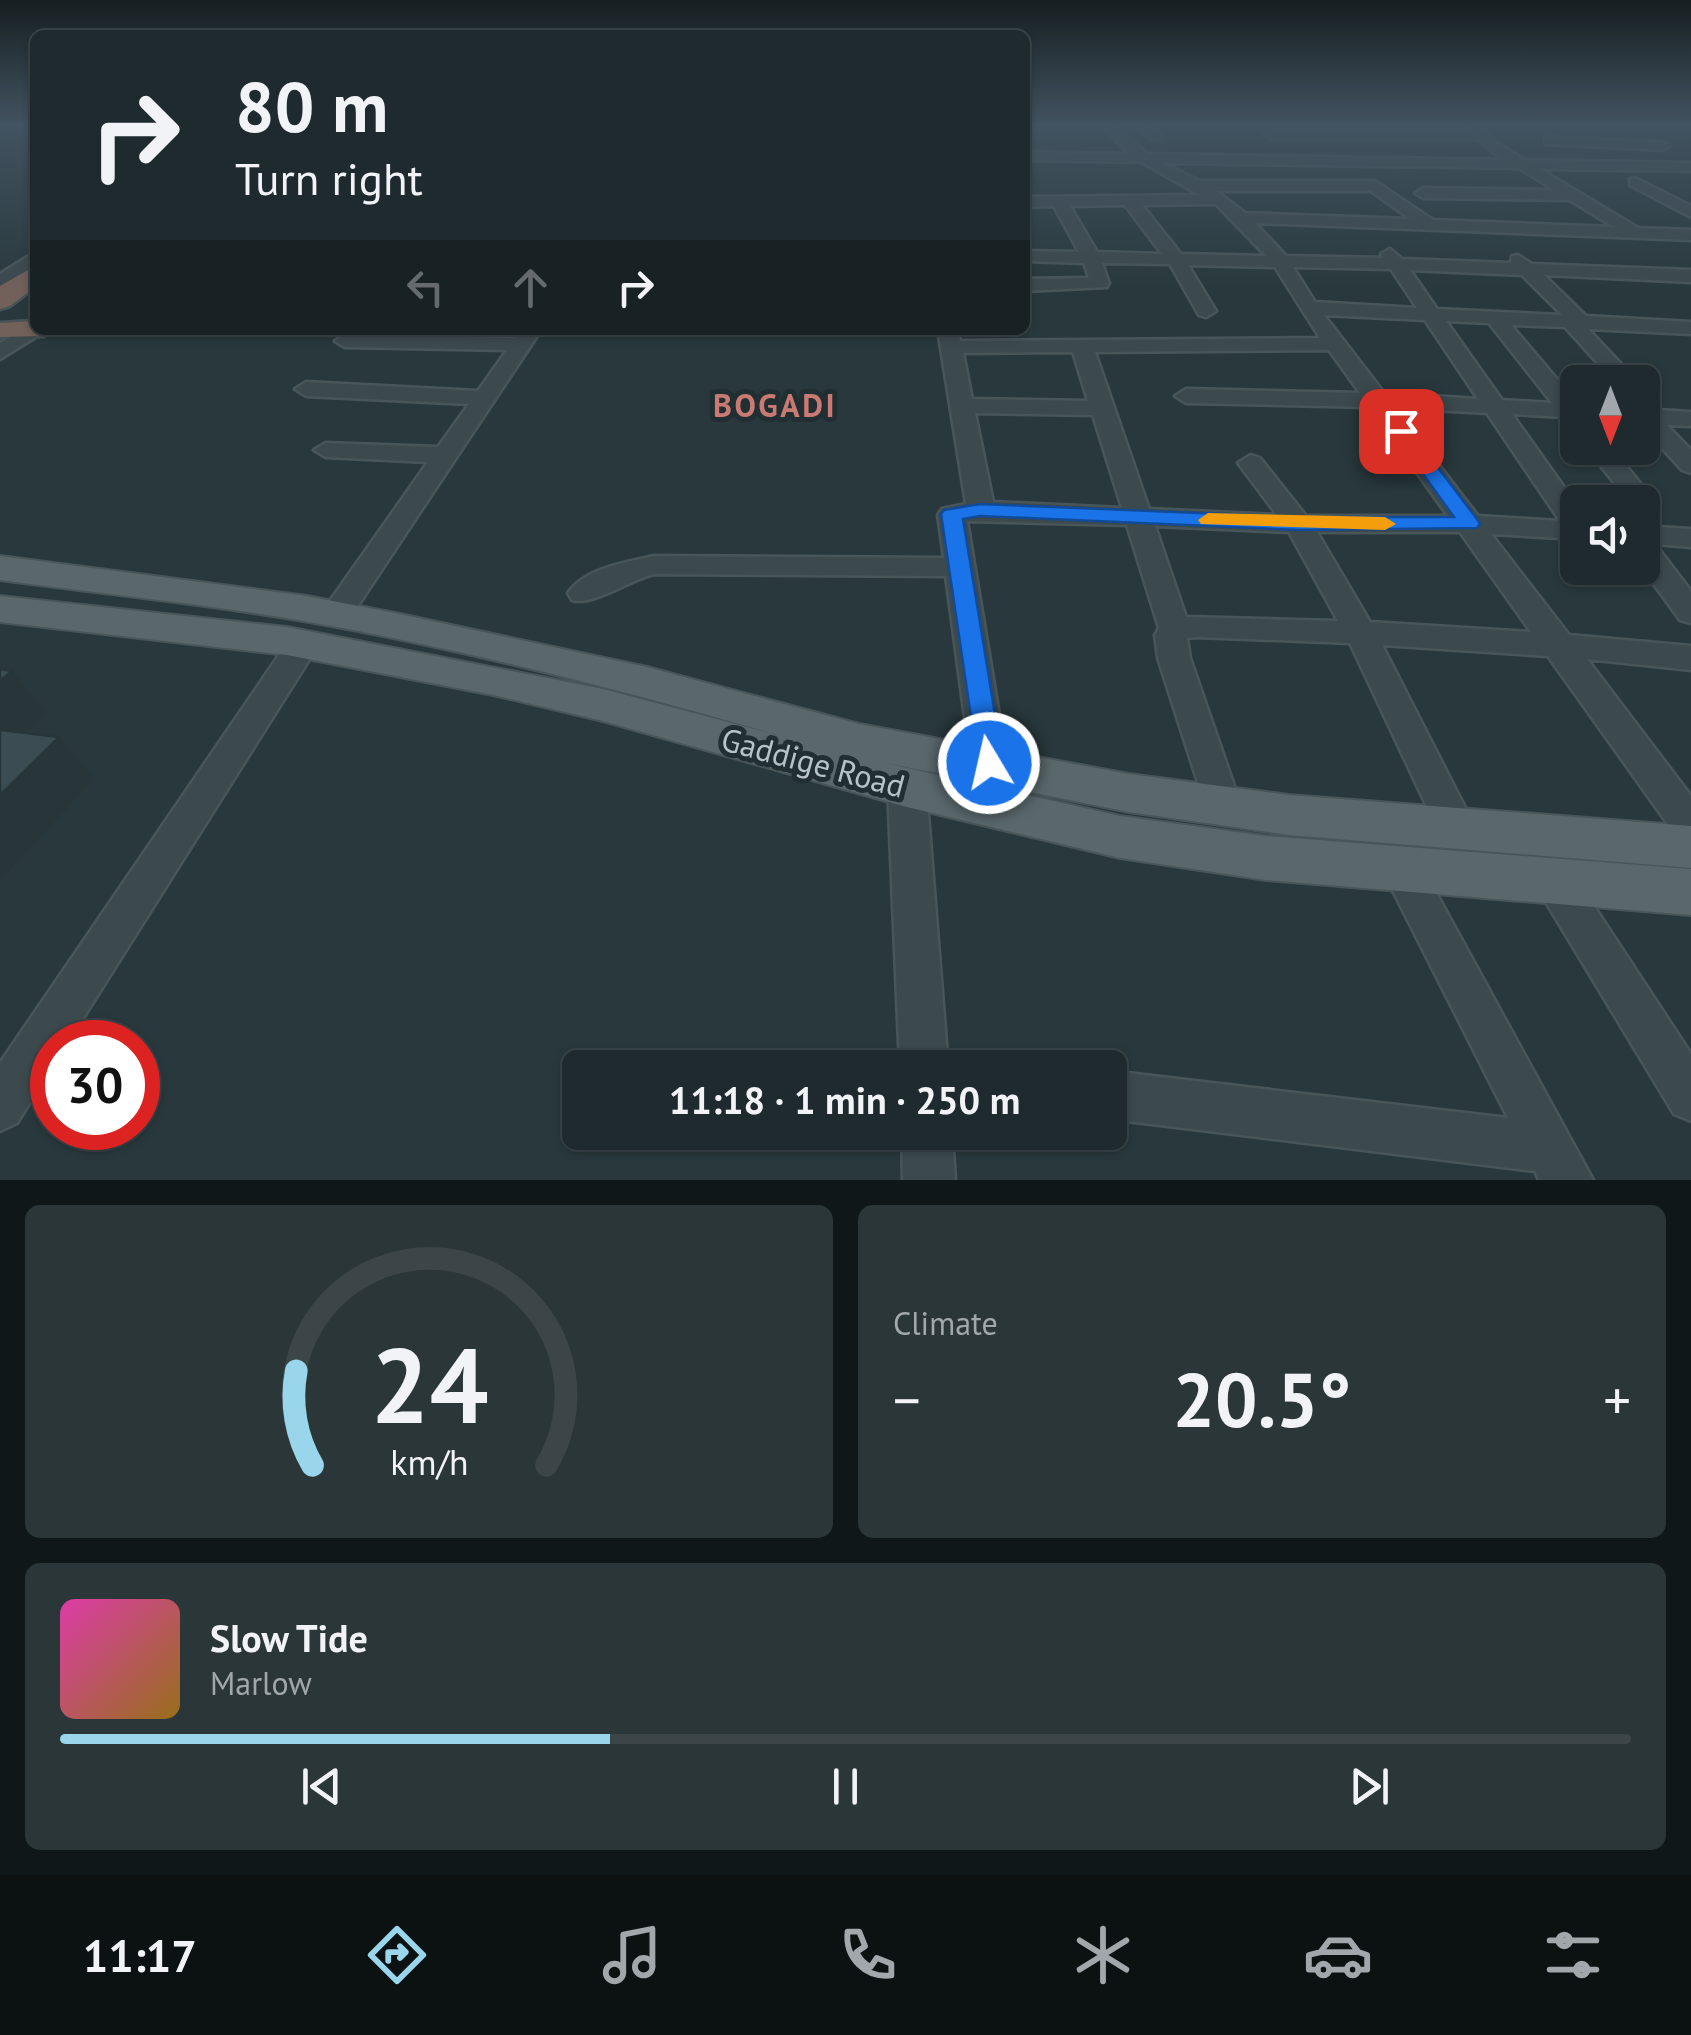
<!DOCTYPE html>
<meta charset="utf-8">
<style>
body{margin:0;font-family:"PT Sans",sans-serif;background:#2b3639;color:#f1f3f6;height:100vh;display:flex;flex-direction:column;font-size:38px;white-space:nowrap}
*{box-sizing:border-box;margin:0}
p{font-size:32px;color:#a1a7aa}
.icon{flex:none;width:55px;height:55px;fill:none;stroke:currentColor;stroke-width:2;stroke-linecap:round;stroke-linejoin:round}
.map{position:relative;height:1180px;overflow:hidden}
.sheet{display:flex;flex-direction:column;gap:25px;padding:25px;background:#101719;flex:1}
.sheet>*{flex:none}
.banner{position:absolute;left:30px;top:30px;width:1000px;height:305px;border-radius:15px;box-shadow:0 2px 8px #0004,0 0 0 2px #3c4649;background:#1e2a2d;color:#f1f3f6;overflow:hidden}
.needle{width:65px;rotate:180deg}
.tools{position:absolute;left:1560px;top:365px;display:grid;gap:20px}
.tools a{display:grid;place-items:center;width:100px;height:100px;border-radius:15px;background:#1e2a2d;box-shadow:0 2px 8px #0004,0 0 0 2px #3c4649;font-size:50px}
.speed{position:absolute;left:30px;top:1020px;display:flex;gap:20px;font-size:50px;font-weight:700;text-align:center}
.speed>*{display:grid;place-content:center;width:130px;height:130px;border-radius:50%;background:#1e2a2d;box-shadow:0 2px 8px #0004,0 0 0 2px #3c4649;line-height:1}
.speed .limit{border:15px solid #d22;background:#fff;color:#111}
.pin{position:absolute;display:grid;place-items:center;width:85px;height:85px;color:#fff;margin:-42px;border-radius:20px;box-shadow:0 5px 15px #0006}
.me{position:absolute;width:110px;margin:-55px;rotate:351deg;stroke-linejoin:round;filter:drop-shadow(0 0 8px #0008)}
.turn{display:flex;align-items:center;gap:35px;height:210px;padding:0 40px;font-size:45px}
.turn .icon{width:130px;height:130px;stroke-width:2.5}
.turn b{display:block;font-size:70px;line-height:85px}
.lanes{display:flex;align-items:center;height:95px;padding:0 40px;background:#0003;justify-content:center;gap:50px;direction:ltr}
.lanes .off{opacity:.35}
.big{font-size:75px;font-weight:600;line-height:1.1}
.sheet .card{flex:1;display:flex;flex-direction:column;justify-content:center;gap:15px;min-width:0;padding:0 35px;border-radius:15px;background:#2b3639}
.sheet .dial{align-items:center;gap:0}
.dial svg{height:260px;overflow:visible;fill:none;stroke:#3c4649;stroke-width:7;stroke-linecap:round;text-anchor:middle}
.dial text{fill:#f1f3f6;stroke:none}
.song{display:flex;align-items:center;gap:30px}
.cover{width:120px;height:120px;border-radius:15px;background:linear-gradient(135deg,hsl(320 70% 55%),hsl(40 70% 35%))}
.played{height:10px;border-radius:5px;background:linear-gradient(90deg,#99d5eb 35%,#3c4649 35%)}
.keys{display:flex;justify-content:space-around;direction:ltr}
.heat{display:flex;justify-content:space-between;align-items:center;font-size:55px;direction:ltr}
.sheet .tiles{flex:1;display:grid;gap:25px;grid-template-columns:1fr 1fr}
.card:last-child{grid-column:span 2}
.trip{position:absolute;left:562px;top:1050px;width:565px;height:100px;border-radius:15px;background:#1e2a2d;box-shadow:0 2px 8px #0004,0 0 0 2px #3c4649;font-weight:600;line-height:100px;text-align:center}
.menu{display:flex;height:160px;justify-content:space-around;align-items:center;background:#0c1112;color:#a1a7aa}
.menu .icon{width:70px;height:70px}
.menu .active{color:#99d5eb}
.menu b{font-size:45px;color:#f1f3f6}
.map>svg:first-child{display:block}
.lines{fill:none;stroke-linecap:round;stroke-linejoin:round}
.minor-casing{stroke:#485559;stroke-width:5}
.major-casing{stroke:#485559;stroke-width:4}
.highway-casing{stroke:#475357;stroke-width:5}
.minor{fill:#3c494d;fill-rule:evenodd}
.major{fill:#5a686c;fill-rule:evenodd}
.highway{fill:#72605a;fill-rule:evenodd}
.shaded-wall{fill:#293639}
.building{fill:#3b4d52;stroke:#293639;stroke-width:2.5}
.route{fill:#1a73e8;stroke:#114b97;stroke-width:2.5}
.slow{fill:#f59e0b}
.labels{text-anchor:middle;stroke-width:10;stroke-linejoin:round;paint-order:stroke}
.far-district-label{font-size:32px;font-weight:bold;letter-spacing:2.5px;fill:#c87a73;stroke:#212e32}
.near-street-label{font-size:32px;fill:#b8c3c7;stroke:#212e32}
</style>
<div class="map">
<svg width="1691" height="1180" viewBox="0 0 1691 1180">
<rect width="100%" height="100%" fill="#28383c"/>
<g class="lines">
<!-- minor casing -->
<g class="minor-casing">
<g id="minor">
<path d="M1101,125H1115L1147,154L1504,160L1477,139H1271L1264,135L1271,131H1470L1466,125H1479L1495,142L1525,160L1691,163V171L1540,169L1638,228L1691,230V240L1255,223L1286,256L1384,258L1381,254L1390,249L1402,259L1511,263L1512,256L1518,255L1532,264L1691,270V282L1544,275L1586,316L1691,322V334L1588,329L1638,382H1615L1565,327L1511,325L1578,404L1576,425L1563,417L1512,414L1578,507V539L1491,534L1569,635L1691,646V670L1587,659L1691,796V841L1677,837L1548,656L1382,645L1477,831L1472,843L1458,848L1444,843L1350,643L1197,637L1187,638L1190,658L1241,806L1235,817L1222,822L1209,817L1158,658L1155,635L1159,628L1127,525L967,521L1007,763L1002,773L989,777L976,773L971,763L946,576L654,574C629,580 593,606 572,600L568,593C585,568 627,562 654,556L944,558L938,515L942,509L966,504L938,330H958L960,341L1320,338L1275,267L1188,265L1216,311L1206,317L1199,315L1170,264L1102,263L1109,283L1107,287L1025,291V279L1089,278L1084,263L1025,261V251L1079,252L1054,206L1025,207V197L1200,195L1141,162L1025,160V152L1130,154ZM1163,163L1519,168L1554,190L1423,188L1415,193L1423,198L1570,200L1614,227L1433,220L1375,181H1199ZM1216,191H1371L1410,219L1245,213ZM1216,204L1266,256L1181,254L1142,205ZM1125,205L1162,254L1097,252L1070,206ZM1293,267L1391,269L1417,308L1315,302ZM1410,270L1522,275L1562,315L1437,309ZM1324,315L1425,320L1478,399L1384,393ZM1446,321L1489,323L1552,403L1502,400ZM1329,350L1360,393L1186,389L1175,396L1186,403L1370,407L1448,516H1306L1260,458L1251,455L1238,463L1277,515L1149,509L1095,352ZM1073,352L1088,401L972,399L963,353ZM1395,408L1487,413L1560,521L1478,516ZM975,413L1093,415L1122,508L993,502ZM1155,526L1289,532L1338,621L1186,617ZM1317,532H1460L1531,632L1370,622Z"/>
<path d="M1134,125H1149L1164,137L1152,140Z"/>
<path d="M1550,137L1663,142L1670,146L1663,150L1545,144V138Z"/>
<path d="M1635,178L1691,206V217L1630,185V179Z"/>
<path d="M35,252V266L0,289V274Z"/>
<path d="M35,323V330H45L42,333L0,359V343Z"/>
<path d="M521,330H541L347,622L336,625L325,622L321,615L325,608L428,462L326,457L314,450L326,443L438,447L469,404L306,396L295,389L306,382L478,391L507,350L345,347L335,341L345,335L515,338Z"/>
<path d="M1642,409L1691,412V426L1667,425L1691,450V473L1682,470L1642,426Z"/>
<path d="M1587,448H1612L1655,502L1651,508L1642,510V502H1629Z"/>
<path d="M1642,526L1691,529V547L1655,544L1691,591V623L1680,620L1642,568Z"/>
<path d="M303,633L314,636L319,644L314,652L68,1042H52V1067L17,1123L0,1131V1063L292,636Z"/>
<path d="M907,773L920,777L926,788L948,1068H900L888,788L894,777Z"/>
<path d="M1402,851L1416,856L1593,1180H1539L1535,1171L1110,1119V1071L1508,1118L1382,869L1388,856Z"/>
<path d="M1555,863L1569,868L1691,1054V1121L1674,1114L1541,894L1535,881L1541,868Z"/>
<path d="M902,1132H952L955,1180H903Z"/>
</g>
</g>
<!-- major casing -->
<g class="major-casing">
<path id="major" d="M0,556L307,596L395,613L647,667L859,724L1129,774L1289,795L1691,826V868L1289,835L1129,812L881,762L1120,816L1266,836L1691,869V915L1266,880L1120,858L907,807L603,721L493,695L287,655L0,622V596L287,627L603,689L781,736C626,691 468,650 309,622C207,604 103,594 0,580Z"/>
</g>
<!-- highway casing -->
<g class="highway-casing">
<g id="highway">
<path d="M35,266V287L10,306L0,309V286Z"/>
<path d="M33,321L35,330H48L44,336L0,337V323Z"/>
</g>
</g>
<!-- minor -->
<use href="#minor" class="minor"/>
<!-- major -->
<use href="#major" class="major"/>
<!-- highway -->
<use href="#highway" class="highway"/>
</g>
<!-- shaded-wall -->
<g class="shaded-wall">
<path d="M12,671L47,713L0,755V681Z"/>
<path d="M59,737L94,779L0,880V795Z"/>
</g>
<!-- building -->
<g class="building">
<path d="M0,669L12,671L0,681Z"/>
<path d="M0,730L59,737L0,795Z"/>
</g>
<!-- sky -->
<linearGradient id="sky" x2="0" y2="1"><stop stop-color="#161f21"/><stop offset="0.43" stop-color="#425361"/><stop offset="1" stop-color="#425361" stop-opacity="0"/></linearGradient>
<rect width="1691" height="290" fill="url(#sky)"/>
<!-- route -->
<path class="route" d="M1401,426L1407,427L1477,519L1480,524L1477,528L1298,530L980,516L963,519L1003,763L999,771L989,774L979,771L941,514L944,510L980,504L1298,517H1454L1392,431Z"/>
<!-- slow -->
<path class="slow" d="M1208,513L1385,517L1396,524L1385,530L1201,524L1198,520Z"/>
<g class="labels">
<!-- far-district labels -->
<g class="far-district-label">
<text x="775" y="417">BOGADI</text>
</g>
<!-- near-street labels -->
<g class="near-street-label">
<text transform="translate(813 763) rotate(15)" y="11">Gaddige Road</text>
</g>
</g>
</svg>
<div class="tools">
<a><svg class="needle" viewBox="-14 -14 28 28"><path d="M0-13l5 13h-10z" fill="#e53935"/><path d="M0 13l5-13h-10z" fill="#a1a7aa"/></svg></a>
<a><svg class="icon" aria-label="sound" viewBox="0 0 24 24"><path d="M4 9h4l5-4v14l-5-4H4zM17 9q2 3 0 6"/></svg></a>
</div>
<div class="speed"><div class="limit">30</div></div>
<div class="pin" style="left:1401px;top:431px;background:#d93025"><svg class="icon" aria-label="arrive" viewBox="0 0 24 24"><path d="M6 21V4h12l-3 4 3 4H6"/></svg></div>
<svg class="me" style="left:989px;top:763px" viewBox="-20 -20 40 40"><circle r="17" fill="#1a73e8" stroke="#fff" stroke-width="3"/><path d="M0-11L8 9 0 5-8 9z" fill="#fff"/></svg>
<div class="trip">11:18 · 1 min · 250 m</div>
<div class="banner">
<div class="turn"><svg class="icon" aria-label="right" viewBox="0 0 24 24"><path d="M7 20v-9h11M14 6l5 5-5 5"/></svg><div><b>80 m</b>Turn right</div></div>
<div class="lanes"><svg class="icon off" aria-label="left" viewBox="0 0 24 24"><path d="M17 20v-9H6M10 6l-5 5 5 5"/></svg><svg class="icon off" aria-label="ahead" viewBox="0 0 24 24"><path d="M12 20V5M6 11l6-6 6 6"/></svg><svg class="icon" aria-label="right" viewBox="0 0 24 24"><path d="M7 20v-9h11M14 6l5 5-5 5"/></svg></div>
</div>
</div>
<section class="sheet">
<div class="tiles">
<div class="card dial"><svg viewBox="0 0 100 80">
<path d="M14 69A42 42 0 1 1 86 69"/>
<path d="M14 69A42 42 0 0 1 9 40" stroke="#99d5eb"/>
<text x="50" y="56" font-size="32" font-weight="700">24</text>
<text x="50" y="72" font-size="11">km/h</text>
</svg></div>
<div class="card"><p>Climate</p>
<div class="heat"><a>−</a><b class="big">20.5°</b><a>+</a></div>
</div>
<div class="card">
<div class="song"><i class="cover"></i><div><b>Slow Tide</b><p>Marlow</p></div></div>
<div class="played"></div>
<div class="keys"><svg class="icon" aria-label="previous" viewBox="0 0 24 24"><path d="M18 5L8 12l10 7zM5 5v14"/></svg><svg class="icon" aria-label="pause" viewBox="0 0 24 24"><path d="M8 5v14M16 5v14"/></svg><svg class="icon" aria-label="next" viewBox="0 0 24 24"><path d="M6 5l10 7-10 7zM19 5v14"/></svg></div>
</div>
</div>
</section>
<nav class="menu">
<b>11:17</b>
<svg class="icon active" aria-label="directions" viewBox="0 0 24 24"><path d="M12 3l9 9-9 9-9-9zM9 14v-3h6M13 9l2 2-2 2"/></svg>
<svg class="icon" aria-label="music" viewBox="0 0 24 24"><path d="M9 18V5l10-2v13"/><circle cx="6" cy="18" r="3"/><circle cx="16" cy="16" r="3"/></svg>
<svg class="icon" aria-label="phone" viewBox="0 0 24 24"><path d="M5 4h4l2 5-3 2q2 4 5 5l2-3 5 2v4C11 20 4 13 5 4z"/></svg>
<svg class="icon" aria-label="climate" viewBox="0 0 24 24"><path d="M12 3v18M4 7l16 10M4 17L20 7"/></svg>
<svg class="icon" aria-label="car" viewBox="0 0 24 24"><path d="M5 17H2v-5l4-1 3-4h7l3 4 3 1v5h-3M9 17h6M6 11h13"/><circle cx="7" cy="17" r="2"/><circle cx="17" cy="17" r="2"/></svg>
<svg class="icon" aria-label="filters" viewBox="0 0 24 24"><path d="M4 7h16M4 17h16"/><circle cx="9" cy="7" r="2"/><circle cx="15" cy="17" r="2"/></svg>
</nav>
